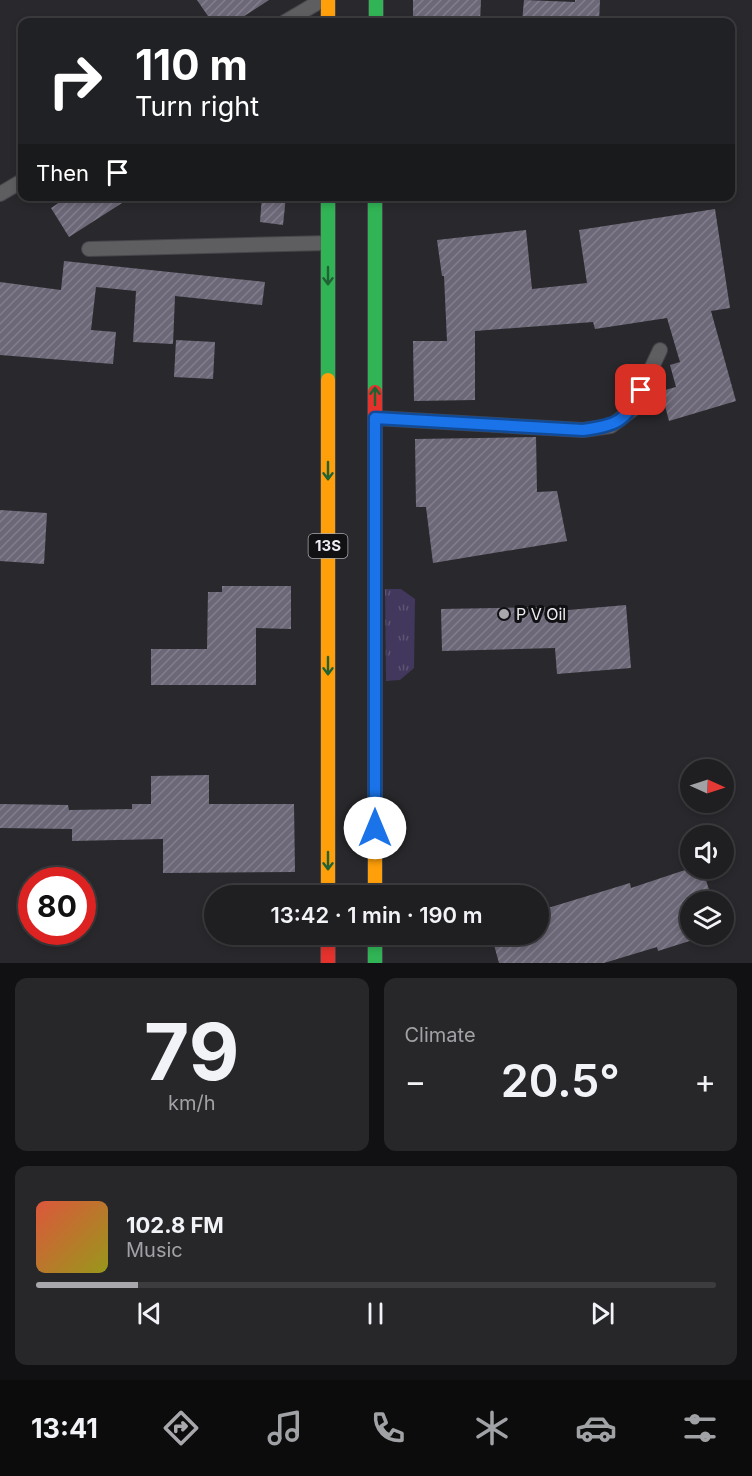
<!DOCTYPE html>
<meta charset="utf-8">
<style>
body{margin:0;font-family:Inter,sans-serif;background:#27272a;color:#f1f3f6;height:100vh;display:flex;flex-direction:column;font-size:22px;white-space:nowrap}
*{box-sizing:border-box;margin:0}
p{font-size:20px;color:#a1a2a5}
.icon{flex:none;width:33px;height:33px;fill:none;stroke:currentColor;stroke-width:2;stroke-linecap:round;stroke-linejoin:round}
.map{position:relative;height:963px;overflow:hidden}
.side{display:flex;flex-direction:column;gap:15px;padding:15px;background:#111012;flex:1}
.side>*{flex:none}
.guide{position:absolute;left:18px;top:18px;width:717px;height:183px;border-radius:12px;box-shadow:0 3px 9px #0003,0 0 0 2px #3c3c3f;background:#202124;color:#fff;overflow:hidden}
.needle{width:39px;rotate:93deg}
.controls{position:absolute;left:680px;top:759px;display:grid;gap:12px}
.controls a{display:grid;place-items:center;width:54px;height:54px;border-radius:50%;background:#1f1e21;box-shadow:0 3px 9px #0003,0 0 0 2px #3c3c3f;font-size:30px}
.speed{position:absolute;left:18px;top:867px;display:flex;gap:12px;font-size:30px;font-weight:700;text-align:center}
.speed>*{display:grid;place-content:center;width:78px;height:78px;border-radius:50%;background:#1f1e21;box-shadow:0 3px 9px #0003,0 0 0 2px #3c3c3f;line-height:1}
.speed .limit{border:9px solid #d22;background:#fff;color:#111}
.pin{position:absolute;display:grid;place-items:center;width:51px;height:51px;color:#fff;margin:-26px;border-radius:12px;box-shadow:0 3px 9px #0006}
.me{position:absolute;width:66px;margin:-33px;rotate:0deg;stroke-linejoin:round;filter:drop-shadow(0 0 4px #0008)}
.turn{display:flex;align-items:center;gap:21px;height:126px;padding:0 18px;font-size:27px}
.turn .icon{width:78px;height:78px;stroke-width:2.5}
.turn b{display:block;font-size:42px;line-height:51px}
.then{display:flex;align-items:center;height:57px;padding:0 18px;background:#0003;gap:12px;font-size:22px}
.big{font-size:45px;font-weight:600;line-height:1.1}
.side .widget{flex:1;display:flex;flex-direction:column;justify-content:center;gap:9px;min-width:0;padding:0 21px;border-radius:12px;background:#27272a}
.side .dial{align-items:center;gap:0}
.dial b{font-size:78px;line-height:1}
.song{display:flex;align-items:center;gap:18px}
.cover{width:72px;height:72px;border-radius:9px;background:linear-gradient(135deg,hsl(10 70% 55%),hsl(60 70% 35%))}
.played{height:6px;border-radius:3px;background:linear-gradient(90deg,#a8a7ac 15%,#3c3c3f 15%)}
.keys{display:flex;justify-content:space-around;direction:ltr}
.heat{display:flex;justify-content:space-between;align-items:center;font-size:33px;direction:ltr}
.side .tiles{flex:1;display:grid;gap:15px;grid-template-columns:1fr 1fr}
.widget:last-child{grid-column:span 2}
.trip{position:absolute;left:204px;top:885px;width:345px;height:60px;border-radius:30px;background:#1f1e21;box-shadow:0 3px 9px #0003,0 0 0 2px #3c3c3f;font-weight:600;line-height:60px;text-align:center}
.tabs{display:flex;height:96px;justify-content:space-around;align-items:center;background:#0c0c0d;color:#a1a2a5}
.tabs .icon{width:42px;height:42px}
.tabs .on{color:#a8a7ac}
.tabs b{font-size:27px;color:#f1f3f6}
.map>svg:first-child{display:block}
.grass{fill:url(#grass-tufts)}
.building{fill:url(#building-hatch)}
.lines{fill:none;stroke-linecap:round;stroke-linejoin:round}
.lane-casing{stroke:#464549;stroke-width:16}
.fast-casing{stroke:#464549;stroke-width:16}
.slow-casing{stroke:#464549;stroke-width:16}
.jam-casing{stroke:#464549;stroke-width:16}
.lane{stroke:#5e5d60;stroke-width:14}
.fast{stroke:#30b455;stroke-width:14}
.slow{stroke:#ff9f0a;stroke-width:14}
.jam{stroke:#e5322d;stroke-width:14}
.oneway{stroke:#206234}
.route-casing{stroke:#114b97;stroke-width:15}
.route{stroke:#1a73e8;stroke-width:10}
.poi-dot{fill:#a8a7ac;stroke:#111013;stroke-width:2}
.labels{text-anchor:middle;stroke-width:6;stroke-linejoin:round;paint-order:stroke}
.shield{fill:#111013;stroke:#abaaae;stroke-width:1.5}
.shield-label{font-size:15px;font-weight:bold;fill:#edecf1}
.poi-label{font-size:16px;fill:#edecf1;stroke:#111013;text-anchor:start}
</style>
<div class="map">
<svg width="752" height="963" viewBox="0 0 752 963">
<defs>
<pattern id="grass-tufts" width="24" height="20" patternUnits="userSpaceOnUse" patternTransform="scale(1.5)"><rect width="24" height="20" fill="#42375c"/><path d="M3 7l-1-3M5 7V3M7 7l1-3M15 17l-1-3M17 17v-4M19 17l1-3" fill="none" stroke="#5e5474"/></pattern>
<pattern id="building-hatch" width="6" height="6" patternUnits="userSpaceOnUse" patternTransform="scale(1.5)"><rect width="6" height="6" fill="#6d6878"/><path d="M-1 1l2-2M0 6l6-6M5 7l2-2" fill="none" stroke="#827e8c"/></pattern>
</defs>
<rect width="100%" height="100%" fill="#29282c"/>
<!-- grass -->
<path class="grass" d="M385,589H401L415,599L414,668L400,680L386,681Z"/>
<!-- building -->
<g class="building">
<path d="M197,0H269L235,22H212Z"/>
<path d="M413,0H481L480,22H413Z"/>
<path d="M524,0L575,2V0H600L599,22H522Z"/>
<path d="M69,196H133L69,237L51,208Z"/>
<path d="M262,196H286L283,225L260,222Z"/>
<path d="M715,209L730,308L711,311L736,401L669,421L661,391L676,387L670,365L680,362L667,318L595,329L593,322L475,331V400L414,401L413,341H447L444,276H442L437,240L526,230L532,289L587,283L579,230Z"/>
<path d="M64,261L265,282L262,305L175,296L173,344L133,342L136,291L96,287L91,330L116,332L113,364L0,355V282L61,290Z"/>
<path d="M176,340L215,342L213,379L174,377Z"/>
<path d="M536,437L537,492L557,491L567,541L433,563L426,507H416L415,439Z"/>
<path d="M0,510L47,513L44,564L0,561Z"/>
<path d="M222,586H291V629L256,628V685H151V649H207L208,592H222Z"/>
<path d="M626,605L631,668L557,674L555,648L442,651L441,609L545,607V612Z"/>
<path d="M209,775V804H294L295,872L163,873V839L72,841V829L0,828V804L68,805L69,810L132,809V804H151V776Z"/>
<path d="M691,868H702L713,902H686L690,914V934H697L699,938L658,951L657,947L604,963H499L491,934H538V911L630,883L631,888Z"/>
</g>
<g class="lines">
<!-- lane casing -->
<g class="lane-casing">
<g id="lane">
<path d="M285,22L322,0"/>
<path d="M0,194L22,181"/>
<path d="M89,249L328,243"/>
<path d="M375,418L583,430L611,426L632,410L660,350"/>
</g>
</g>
<!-- fast casing -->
<g class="fast-casing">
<g id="fast">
<path d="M376,0V22"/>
<path d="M328,196V380"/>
<path d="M375,196V392"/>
<path d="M375,934V963"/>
</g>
</g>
<!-- slow casing -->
<g class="slow-casing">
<g id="slow">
<path d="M328,0V22"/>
<path d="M328,380V896"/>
<path d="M375,659V896"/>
</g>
</g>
<!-- jam casing -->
<g class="jam-casing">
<g id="jam">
<path d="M375,392V659"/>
<path d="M328,934V963"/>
</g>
</g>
<!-- lane -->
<use href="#lane" class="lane"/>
<!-- fast -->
<use href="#fast" class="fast"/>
<!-- slow -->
<use href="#slow" class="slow"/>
<!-- jam -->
<use href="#jam" class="jam"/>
</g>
<!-- one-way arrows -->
<defs><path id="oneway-shaft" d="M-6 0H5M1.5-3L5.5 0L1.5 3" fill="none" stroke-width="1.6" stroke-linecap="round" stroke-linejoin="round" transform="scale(1.5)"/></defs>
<g class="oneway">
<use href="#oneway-shaft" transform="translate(328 276) rotate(90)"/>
<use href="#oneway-shaft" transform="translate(375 396) rotate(-90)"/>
<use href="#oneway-shaft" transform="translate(328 471) rotate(90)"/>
<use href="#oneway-shaft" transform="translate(328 666) rotate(90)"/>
<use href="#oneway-shaft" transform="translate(328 861) rotate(90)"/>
</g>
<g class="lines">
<!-- route casing -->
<g class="route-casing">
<path id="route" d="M375,828V418L583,430C617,425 626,422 641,390"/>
</g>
<!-- route -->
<use href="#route" class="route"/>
</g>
<!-- markers -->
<circle class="poi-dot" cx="504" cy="614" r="6"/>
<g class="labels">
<!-- shield labels -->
<rect class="shield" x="308.5" y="534" width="39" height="24" rx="4.5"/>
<g class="shield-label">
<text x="328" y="551">13S</text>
</g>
<!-- poi labels -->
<g class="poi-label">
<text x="516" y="620">P V Oil</text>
</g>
</g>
</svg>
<div class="controls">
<a><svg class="needle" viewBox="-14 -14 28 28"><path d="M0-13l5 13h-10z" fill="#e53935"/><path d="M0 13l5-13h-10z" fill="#a1a2a5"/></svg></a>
<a><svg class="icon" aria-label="sound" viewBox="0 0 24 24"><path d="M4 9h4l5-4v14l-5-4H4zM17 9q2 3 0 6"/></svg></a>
<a><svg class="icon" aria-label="layers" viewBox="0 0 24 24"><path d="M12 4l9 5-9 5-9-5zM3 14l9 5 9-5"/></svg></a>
</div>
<div class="speed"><div class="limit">80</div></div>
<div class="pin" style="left:641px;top:390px;background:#d93025"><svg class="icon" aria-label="arrive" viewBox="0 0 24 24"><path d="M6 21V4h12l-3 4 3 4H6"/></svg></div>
<svg class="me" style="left:375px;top:828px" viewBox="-20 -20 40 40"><circle r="19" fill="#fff"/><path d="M0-13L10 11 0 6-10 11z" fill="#1a73e8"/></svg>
<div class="trip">13:42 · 1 min · 190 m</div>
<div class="guide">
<div class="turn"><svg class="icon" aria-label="right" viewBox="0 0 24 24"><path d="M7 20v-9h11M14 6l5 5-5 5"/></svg><div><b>110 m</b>Turn right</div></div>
<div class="then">Then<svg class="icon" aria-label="arrive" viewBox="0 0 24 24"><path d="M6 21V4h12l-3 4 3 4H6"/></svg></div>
</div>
</div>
<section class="side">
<div class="tiles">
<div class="widget dial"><b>79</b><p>km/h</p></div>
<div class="widget"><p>Climate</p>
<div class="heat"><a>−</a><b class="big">20.5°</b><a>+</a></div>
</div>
<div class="widget">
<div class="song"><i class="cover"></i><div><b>102.8 FM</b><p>Music</p></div></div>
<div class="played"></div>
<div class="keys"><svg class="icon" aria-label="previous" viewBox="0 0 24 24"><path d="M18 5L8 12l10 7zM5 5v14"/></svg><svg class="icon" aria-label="pause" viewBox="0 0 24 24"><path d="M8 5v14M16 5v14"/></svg><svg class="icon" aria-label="next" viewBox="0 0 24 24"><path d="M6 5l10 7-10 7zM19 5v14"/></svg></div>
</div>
</div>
</section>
<nav class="tabs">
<b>13:41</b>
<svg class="icon on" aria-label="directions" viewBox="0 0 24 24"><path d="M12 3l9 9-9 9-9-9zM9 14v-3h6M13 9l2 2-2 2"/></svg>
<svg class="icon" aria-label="music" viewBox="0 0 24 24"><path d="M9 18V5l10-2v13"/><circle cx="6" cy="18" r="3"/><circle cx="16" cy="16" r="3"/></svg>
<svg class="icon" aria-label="phone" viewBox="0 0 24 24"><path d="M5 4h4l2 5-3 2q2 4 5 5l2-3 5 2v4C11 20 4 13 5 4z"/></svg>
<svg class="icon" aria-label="climate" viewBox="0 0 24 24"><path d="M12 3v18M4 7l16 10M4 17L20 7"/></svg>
<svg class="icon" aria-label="car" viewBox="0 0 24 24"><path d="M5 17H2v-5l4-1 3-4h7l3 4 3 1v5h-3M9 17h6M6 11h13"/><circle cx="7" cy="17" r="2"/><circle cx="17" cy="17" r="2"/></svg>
<svg class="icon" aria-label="filters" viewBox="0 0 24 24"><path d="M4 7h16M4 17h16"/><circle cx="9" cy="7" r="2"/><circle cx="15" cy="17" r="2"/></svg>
</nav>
